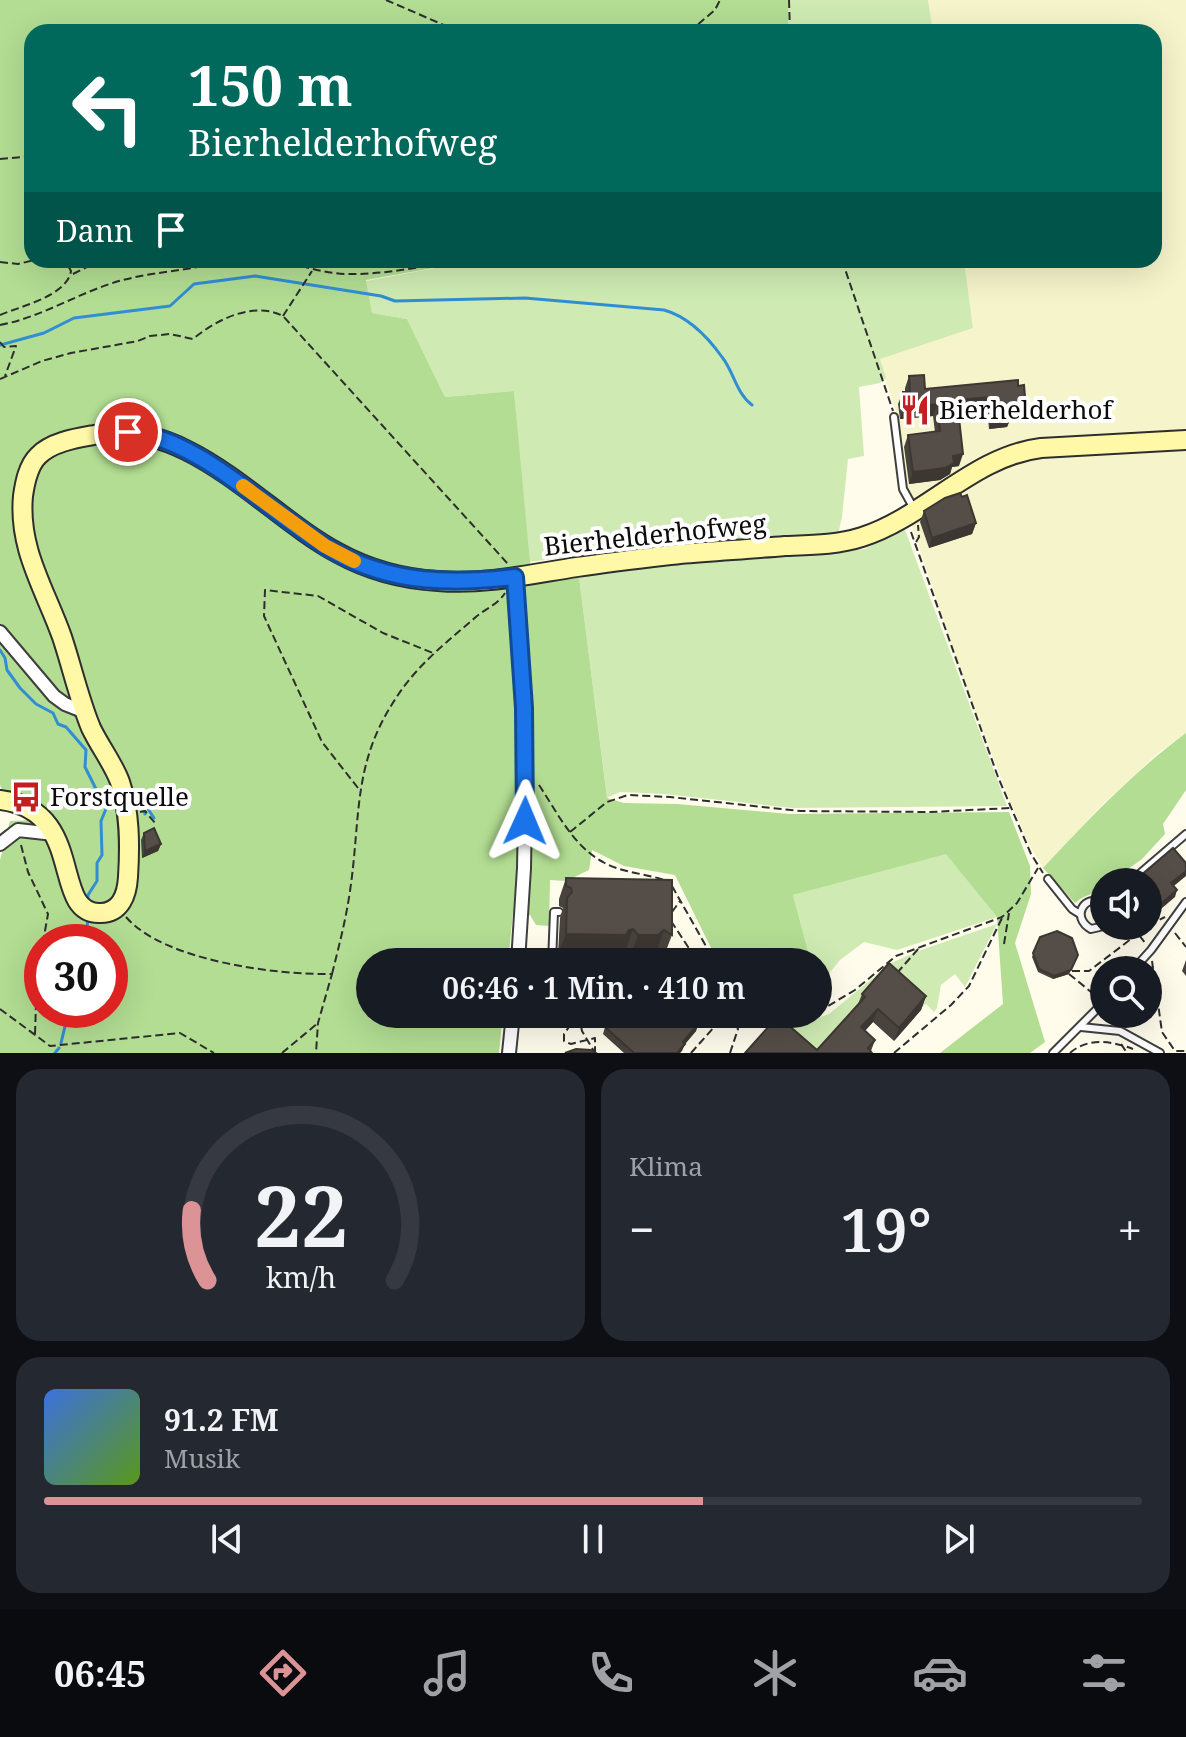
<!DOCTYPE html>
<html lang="de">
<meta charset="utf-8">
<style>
body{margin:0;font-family:"Noto Serif",serif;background:#242831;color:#f1f3f6;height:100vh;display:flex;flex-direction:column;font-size:30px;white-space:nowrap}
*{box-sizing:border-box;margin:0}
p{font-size:26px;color:#9ea1a6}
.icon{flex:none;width:44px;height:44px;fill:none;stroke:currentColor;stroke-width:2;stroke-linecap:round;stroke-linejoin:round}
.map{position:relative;height:1053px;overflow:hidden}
.details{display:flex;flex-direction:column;gap:16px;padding:16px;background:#0d0f14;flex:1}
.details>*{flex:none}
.guide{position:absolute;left:24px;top:24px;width:1138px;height:244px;border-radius:24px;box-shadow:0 8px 32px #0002;background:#00695c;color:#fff;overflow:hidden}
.fabs{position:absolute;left:1090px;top:868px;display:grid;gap:16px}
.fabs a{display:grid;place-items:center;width:72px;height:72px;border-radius:50%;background:#171b24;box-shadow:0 8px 32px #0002;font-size:40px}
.speed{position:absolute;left:24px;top:924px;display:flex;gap:16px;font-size:40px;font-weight:700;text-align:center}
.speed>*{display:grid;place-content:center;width:104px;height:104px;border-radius:50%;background:#171b24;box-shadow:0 8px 32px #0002;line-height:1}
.speed .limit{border:12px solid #d22;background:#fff;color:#111}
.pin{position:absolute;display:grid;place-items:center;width:68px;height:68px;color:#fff;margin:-34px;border:4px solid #fff;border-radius:50%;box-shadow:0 2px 8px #0007}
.me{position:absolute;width:88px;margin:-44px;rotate:1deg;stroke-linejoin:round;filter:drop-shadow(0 0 6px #0008)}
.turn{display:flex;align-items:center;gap:28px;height:168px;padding:0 32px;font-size:36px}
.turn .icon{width:104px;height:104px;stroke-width:2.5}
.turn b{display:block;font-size:56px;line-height:68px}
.then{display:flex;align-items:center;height:76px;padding:0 32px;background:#0003;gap:16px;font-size:30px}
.big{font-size:60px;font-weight:600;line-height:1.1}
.details .widget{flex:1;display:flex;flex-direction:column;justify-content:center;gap:12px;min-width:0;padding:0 28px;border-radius:24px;background:#242831}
.details .dial{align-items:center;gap:0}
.dial svg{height:208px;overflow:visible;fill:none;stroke:#363941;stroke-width:7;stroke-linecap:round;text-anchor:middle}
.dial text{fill:#f1f3f6;stroke:none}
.song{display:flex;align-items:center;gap:24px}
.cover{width:96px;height:96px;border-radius:12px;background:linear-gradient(135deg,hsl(220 70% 55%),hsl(90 70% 35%))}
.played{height:8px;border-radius:4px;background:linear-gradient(90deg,#dc9396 60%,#363941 60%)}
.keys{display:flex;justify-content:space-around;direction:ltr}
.heat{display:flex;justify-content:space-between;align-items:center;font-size:44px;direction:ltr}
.details .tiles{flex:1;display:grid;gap:16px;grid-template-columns:1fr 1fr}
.widget:last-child{grid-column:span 2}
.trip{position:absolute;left:356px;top:948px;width:476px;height:80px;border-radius:40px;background:#171b24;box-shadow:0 8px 32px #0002;font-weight:600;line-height:80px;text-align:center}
.tab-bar{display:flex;height:128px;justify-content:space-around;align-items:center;background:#090b0e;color:#9ea1a6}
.tab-bar .icon{width:56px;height:56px}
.tab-bar .selected{color:#dc9396}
.tab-bar b{font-size:36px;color:#f1f3f6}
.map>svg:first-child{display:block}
.farmland{fill:#f6f4ca}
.green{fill:#cfebb3}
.forest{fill:#b2dd92;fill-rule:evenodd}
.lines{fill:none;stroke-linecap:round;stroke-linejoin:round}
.stream{stroke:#318ed4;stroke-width:3}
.lane-casing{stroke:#3f3f3f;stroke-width:10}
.street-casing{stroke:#3f3f3f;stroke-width:16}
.secondary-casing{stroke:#2e2e2e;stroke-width:22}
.path{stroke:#2e2e2e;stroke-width:2;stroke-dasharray:8 4;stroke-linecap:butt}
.lane{stroke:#fff;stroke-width:6}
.street{stroke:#fff;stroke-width:12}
.secondary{stroke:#fff8a7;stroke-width:18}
.wall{fill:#49433e}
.shaded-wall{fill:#3c3732}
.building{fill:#554e48;stroke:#3c3732;stroke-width:2}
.route-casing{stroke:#114b97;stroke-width:20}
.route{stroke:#1a73e8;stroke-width:14}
.slow{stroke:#f59e0b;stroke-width:14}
.labels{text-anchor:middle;stroke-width:8;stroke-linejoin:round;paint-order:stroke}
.poi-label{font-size:26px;fill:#0c0c0c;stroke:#fff;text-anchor:start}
.street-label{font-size:26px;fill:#0c0c0c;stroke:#fff}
</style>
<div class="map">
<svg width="1186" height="1053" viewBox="0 0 1186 1053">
<rect width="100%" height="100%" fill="#fffcec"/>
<!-- farmland -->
<path class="farmland" d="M928,0H1186V433L1016,459L1186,445V733L1158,753L1104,803L1043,868L1029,844L1011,803L965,685L910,520L899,421L879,359L973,328L964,260H1154V32H933Z"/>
<!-- green -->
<g class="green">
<path d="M788,0H928L933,32H788Z"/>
<path d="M478,260H964L973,328L880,359L886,378L880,383L859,387L864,456L848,459L842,517L838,535L654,547L528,562L514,391L445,397L407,319L372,313L366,281Z"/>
<path d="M904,527L1007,806L793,808L664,794L620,792L607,798L579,577L649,565L865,549Z"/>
<path d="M946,853L997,917L897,950L864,942L840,960L818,987V962H811L793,895Z"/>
<path d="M997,924L965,987L955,974L941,985L937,1008L934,1012L926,1004L921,1008L884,976L820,1053L785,1037L796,1026L829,1014L891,963L921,950Z"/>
</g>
<!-- forest -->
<g class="forest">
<path d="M0,0H788V32H32V260H478L366,280L372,313L407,319L445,397L514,391L532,584L579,577L607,798L624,803L677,804L789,814L1009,812L1030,866L1031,894L1015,943L1045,1042L1030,1053H940L1003,1004L997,917L946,854L793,895L811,962H718L675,875L624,866L592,850L589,870L566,881L550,880L549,926L536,925L530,915L513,913L508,962H370V1014H503L499,1053H0V860L10,821L33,820L4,794L0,785ZM42,942H110V1010H42Z"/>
<path d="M1186,733V790L1163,824L1165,834L1142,859L1110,882H1104V887C1094,894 1084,895 1075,903L1043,868C1088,820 1133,772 1186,733Z"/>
</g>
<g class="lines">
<!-- stream -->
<g class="stream">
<path d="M0,345L44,333L74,318L170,306L194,284L255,276L381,296L395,301L525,298L664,310C689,317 707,336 722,357C734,372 736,393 752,405"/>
<path d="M0,650L5,658L7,670L20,688L36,704L53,713L58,724L66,727L86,750L85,767L106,809L101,821L102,855L97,863V881L88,895V901"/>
<path d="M131,796L146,806L154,818"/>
<path d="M142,803L145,814"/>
<path d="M85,942L88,919"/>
<path d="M61,1043L69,1010"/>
<path d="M55,1053L59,1048"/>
</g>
<!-- lane casing -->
<g class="lane-casing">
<g id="lane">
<path d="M894,417L903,489L913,507"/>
<path d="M1048,879L1072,909L1080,914"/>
<path d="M1130,882L1186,834"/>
<path d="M1104,903C1083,893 1071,918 1091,929L1104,926"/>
<path d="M552,962L554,912H559"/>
<path d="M625,962V955"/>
<path d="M653,962L657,956"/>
<path d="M1133,970L1151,950L1186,902"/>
<path d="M1081,1027L1120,1031L1160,1053"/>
<path d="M1053,1053L1104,1002"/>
</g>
</g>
<!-- street casing -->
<g class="street-casing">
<g id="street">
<path d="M515,577L526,762L524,868L518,962"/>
<path d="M0,632L54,696L65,704L85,712"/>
<path d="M0,844L18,830L54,834"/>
<path d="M509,1053L513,1014"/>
</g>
</g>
<!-- secondary casing -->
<g class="secondary-casing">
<path id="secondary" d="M0,800C87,810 50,913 99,913C121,914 127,894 128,877C130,845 130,812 120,782C113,763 100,747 91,728C79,699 72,667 62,637C45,589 18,549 23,496C25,482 28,466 38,456C51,442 77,438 94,435C188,416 263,513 338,553C369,570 403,579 438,581C485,585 531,574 577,567C611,562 646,558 680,554C715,551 750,549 785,546C811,545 837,545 862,537C925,517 974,456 1041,448L1186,440"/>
</g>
<!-- path -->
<g class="path">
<path d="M386,0L460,32"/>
<path d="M789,0L790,32"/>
<path d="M689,32L715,10L720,0"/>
<path d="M0,159L32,156"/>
<path d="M278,260C301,265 321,273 345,274C384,275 424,266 462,260"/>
<path d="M842,260L893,411"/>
<path d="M0,262L18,264L35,260"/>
<path d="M73,274L101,260"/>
<path d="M0,315C21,306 67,296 71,271L65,260"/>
<path d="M283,316L312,271"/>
<path d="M0,325C43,317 81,291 123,280C157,271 192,271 226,260"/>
<path d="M0,342L4,347L16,346L5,376"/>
<path d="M0,379L42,361L71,353L138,341L150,336L170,334L193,339C217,319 254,301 283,316L508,564"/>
<path d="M911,532L998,777L1031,854L1043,873"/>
<path d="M916,542L919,537L918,525"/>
<path d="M539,785C557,812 573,846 603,862C622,873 644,873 664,880"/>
<path d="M358,788L322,742L264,616L265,590L318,596L383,633L433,653"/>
<path d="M140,812L145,811L155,823"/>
<path d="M570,832L607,802L628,795L670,797L800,811L930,812L1011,808"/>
<path d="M21,845L28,872L48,914L43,942"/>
<path d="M672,886L715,962"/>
<path d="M672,912L680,901"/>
<path d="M126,917C164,961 276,975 332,974L318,1023L316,1053"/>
<path d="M671,921L698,962"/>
<path d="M1149,925L1165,917"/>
<path d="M1132,926L1146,944"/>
<path d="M1175,933L1186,947"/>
<path d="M1004,944L1009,913"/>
<path d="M1152,961L1162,1032L1175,1051H1186"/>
<path d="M1072,971H1089L1148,926"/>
<path d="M897,973L919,948"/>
<path d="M332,974C339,946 346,919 350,891C361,817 352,764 396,698C417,665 448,641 477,616C487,608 498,604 505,593"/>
<path d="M1069,974L1096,996"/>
<path d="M0,1009L50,1046L180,1033L214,1053"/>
<path d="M818,1012L855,990L896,956L1002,917L1017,903L1038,868"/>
<path d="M578,1014L564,1034V1041L571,1044L595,1038V1053"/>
<path d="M750,1014L776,1020"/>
<path d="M579,1015L582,1031L595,1053"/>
<path d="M783,1020L812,1014"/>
<path d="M35,1034L37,974L42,945"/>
<path d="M1121,1044L1127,1053"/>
<path d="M282,1053L318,1023"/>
<path d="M691,1053L715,1026L732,1014"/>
<path d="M730,1053L738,1029L732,1015"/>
<path d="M894,1053L951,1005L969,986L1002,918"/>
<path d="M1070,1053C1088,1037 1112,1041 1133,1049"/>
</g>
<!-- lane -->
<use href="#lane" class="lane"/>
<!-- street -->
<use href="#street" class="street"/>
<!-- secondary -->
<use href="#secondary" class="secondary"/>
</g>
<!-- wall -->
<g class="wall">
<path d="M909,376L925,389L1018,386L1026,409L1022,420L1009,422L1007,427L989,429L987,408L958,411L959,466L952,467L950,474L940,480L909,484L904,447L908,435L935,432L933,416L900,419L898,404L903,392H905V388Z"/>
<path d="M962,497L976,523L972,534L929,548L920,522L924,511Z"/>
<path d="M144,833L161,844L158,851L142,858L141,840Z"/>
<path d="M566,878L672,880V935L664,956L657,950L650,955H631L626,949L621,950L619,955L558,954L560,918L563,908L559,906V899Z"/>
<path d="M1040,937L1069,974L1053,979L1038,972L1032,957Z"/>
<path d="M1186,960V976L1182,971Z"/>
<path d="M862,994L926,996L921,1010L894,1041L873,1022L865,1031L875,1040L871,1051L817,1050L858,1004Z"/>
<path d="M662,1017L698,1024L696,1031L685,1044L680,1053H624L603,1034L605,1027Z"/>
</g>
<!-- shaded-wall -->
<g class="shaded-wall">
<path d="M991,397L987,408L953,412L957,400Z"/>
<path d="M937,404L933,416L900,419L904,408Z"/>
<path d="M1026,409L1022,420L1009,422L1007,427L989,429L993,417L1011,410Z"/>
<path d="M963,454L959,466L952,467L950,474L940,480L909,484L913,472L953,456Z"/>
<path d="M976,523L972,534L929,548L932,538Z"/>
<path d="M161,844L158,851L142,858L145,851Z"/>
<path d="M1186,871V876L1169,890L1171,883Z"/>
<path d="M1177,890L1175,897L1148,920V915Z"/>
<path d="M633,929L626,949L621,950L619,955L558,954L566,934Z"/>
<path d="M664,930L657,950L650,955H631L638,935Z"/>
<path d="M1077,958L1069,974L1053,979L1054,976Z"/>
<path d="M926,996L921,1010L894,1041L899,1028Z"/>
<path d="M878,1009L873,1022L856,1040L861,1027Z"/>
<path d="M698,1024L696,1031L685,1044L682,1051L680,1053H677L683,1042Z"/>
</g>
<!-- building -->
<g class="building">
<path d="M924,375L925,389L1018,380V386L1024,385L1026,409L1011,410L1012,415L993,417L991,397L957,400L963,454L953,456L954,463L945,468L913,472L908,435L940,431L937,404L904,408L903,392H910L909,376Z"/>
<path d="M960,493L962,497L967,495L976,523L932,538L924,511L945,498Z"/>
<path d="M154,828L161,844L145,851L144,833Z"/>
<path d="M1173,848L1186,863V871L1171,883L1177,890L1148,915V882H1133Z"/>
<path d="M566,878L672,880V935L664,930L658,935H638L633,929L629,930L626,935L566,934L567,898L572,892L571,888L566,886Z"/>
<path d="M1057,931L1072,938L1078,955L1071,970L1054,976L1039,969L1033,953L1040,937Z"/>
<path d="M889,963L926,996L899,1028L878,1009L861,1027L875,1040L868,1048L872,1053H745L778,1016L817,1050L865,997L862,994Z"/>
<path d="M617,1014H658L662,1017L671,1014H686L698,1024L683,1042L685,1044L677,1053H634L605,1027Z"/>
<path d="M576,1049L591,1050L596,1053H565Z"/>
</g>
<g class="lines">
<!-- route casing -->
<g class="route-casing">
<path id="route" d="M128,432C201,437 275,519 337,553C394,584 453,584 515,577L524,708L525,821"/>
</g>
<!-- route -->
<use href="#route" class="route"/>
<!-- slow -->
<path class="slow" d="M243,486L325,546L354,561"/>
</g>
<!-- icons -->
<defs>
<g id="restaurant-bare" transform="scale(2.4)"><path d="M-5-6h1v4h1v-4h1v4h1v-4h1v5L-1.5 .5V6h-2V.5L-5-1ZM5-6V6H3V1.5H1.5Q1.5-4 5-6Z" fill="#c31e21" stroke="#fff" stroke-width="2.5" paint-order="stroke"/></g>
<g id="bus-bare" transform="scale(2.4)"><path d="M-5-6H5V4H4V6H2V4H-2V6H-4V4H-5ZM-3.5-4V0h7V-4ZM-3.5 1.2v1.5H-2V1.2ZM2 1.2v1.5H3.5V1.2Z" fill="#c31e21" stroke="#fff" stroke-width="2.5" paint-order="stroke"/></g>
</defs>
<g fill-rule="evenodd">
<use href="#restaurant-bare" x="915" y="410"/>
<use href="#bus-bare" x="26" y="797"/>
</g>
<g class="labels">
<!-- poi labels -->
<g class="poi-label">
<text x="939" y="419">Bierhelderhof</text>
<text x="50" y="806">Forstquelle</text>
</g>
<!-- street labels -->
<g class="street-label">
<text transform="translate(655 535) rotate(-6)" y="9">Bierhelderhofweg</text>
</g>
</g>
</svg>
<div class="fabs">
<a><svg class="icon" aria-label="sound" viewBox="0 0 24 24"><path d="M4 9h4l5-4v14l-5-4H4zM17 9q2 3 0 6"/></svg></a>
<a><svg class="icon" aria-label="search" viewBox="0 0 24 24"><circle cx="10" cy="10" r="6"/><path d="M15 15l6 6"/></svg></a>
</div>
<div class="speed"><div class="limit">30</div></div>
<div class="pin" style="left:128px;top:432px;background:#d93025"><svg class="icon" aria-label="arrive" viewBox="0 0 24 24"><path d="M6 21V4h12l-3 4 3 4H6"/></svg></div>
<svg class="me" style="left:525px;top:821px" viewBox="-20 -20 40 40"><path d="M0-17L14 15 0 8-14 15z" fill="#1a73e8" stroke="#fff" stroke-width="4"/></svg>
<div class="trip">06:46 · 1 Min. · 410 m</div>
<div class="guide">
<div class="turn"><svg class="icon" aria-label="left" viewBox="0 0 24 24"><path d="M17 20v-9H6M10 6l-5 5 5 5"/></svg><div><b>150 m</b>Bierhelderhofweg</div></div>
<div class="then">Dann<svg class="icon" aria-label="arrive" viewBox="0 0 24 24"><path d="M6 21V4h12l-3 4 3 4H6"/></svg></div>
</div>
</div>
<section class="details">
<div class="tiles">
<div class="widget dial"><svg viewBox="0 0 100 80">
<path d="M14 69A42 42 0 1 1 86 69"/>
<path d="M14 69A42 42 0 0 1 8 42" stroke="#dc9396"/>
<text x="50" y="56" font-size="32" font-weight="700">22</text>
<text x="50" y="72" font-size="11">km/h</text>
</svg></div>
<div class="widget"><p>Klima</p>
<div class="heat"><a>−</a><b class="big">19°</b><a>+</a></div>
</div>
<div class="widget">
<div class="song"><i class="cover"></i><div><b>91.2 FM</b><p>Musik</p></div></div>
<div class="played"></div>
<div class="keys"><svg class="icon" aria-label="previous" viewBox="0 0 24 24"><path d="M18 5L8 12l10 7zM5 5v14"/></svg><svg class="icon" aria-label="pause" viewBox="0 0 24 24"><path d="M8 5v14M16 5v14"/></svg><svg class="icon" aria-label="next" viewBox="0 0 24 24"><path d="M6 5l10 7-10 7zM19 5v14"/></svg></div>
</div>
</div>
</section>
<nav class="tab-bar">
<b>06:45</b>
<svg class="icon selected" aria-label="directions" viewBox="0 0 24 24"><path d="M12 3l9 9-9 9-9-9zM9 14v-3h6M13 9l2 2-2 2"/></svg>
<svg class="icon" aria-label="music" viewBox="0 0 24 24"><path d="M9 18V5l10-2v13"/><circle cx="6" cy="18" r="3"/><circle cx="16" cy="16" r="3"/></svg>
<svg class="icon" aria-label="phone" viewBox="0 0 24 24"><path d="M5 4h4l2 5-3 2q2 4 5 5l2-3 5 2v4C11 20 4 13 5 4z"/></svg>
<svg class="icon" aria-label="climate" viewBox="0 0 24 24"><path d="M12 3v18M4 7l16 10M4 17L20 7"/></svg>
<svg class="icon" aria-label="car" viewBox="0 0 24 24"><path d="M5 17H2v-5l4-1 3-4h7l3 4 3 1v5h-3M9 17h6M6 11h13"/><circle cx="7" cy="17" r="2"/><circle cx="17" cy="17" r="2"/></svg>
<svg class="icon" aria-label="filters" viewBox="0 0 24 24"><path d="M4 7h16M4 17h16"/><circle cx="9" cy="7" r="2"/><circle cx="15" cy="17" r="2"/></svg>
</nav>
